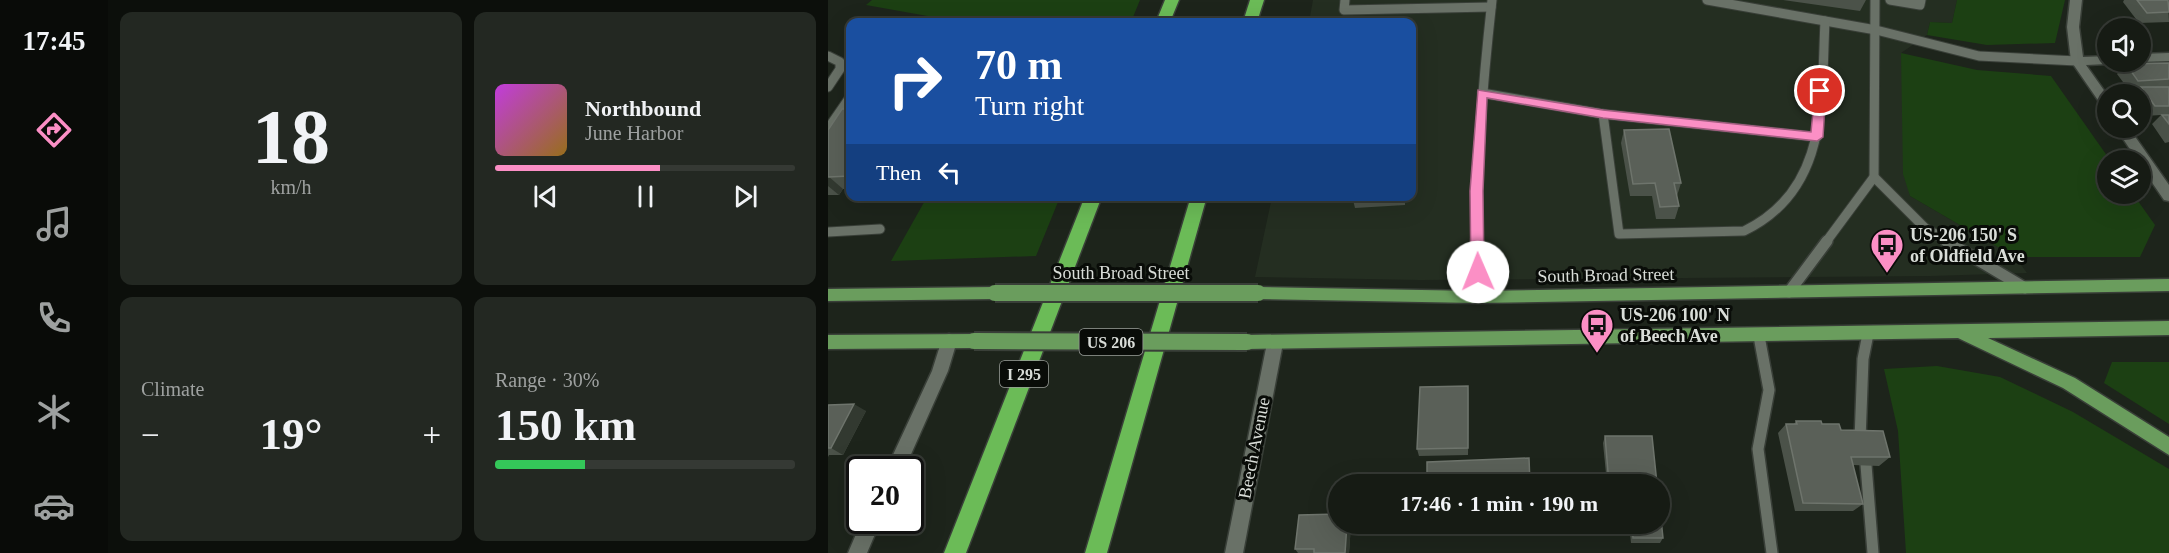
<!DOCTYPE html>
<meta charset="utf-8">
<style>
body{margin:0;font-family:Georgia,serif;background:#232822;color:#f1f3f6;height:100vh;display:flex;flex-direction:column;font-size:22px;white-space:nowrap}
*{box-sizing:border-box;margin:0}
p{font-size:20px;color:#9ea1a0}
.icon{flex:none;width:33px;height:33px;fill:none;stroke:currentColor;stroke-width:2;stroke-linecap:round;stroke-linejoin:round}
.map{position:relative;flex:1;overflow:hidden}
.sheet{display:flex;flex-direction:column;gap:12px;padding:12px;background:#0c0f0b;width:720px}
.sheet>*{flex:none}
.hud{position:absolute;left:18px;top:18px;width:570px;height:183px;border-radius:12px;box-shadow:0 6px 24px #0002,0 0 0 2px #353934;background:#1a4fa0;color:#fff;overflow:hidden}
.fabs{position:absolute;left:1269px;top:18px;display:grid;gap:12px}
.fabs a{display:grid;place-items:center;width:54px;height:54px;border-radius:50%;background:#161b14;box-shadow:0 6px 24px #0002,0 0 0 2px #353934;font-size:30px}
.speed{position:absolute;left:18px;top:456px;display:flex;gap:12px;font-size:30px;font-weight:700;text-align:center}
.speed>*{display:grid;place-content:center;width:78px;height:78px;border-radius:50%;background:#161b14;box-shadow:0 6px 24px #0002,0 0 0 2px #353934;line-height:1}
.speed .limit{border:3px solid #111;border-radius:9px;background:#fff;color:#111}
.pin{position:absolute;display:grid;place-items:center;width:51px;height:51px;color:#fff;margin:-26px;border:3px solid #fff;border-radius:50%;box-shadow:0 2px 6px #0007}
.me{position:absolute;width:66px;margin:-33px;rotate:359deg;stroke-linejoin:round;filter:drop-shadow(0 0 4px #0008)}
.turn{display:flex;align-items:center;gap:21px;height:126px;padding:0 30px;font-size:27px}
.turn .icon{width:78px;height:78px;stroke-width:2.5}
.turn b{display:block;font-size:42px;line-height:51px}
.then{display:flex;align-items:center;height:57px;padding:0 30px;background:#0003;gap:12px;font-size:22px}
.big{font-size:45px;font-weight:600;line-height:1.1}
.sheet .tile{flex:1;display:flex;flex-direction:column;justify-content:center;gap:9px;min-width:0;padding:0 21px;border-radius:12px;background:#232822}
.sheet .dial{align-items:center;gap:0}
.dial b{font-size:78px;line-height:1}
.song{display:flex;align-items:center;gap:18px}
.cover{width:72px;height:72px;border-radius:9px;background:linear-gradient(135deg,hsl(290 70% 55%),hsl(40 70% 35%))}
.played{height:6px;border-radius:3px;background:linear-gradient(90deg,#fb8fc5 55%,#353934 55%)}
.keys{display:flex;justify-content:space-around;direction:ltr}
.heat{display:flex;justify-content:space-between;align-items:center;font-size:33px;direction:ltr}
.charge{height:9px;border-radius:4px;background:linear-gradient(90deg,#34c759 30%,#353934 0)}
.sheet .tiles{flex:1;display:grid;gap:12px;grid-template-columns:repeat(2,1fr)}
.trip{position:absolute;left:500px;top:474px;width:342px;height:60px;border-radius:30px;background:#161b14;box-shadow:0 6px 24px #0002,0 0 0 2px #353934;font-weight:600;line-height:60px;text-align:center}
main{display:flex;flex:1;min-height:0}
.tabs{display:flex;flex-direction:column;width:108px;justify-content:space-around;align-items:center;background:#090b08;color:#9ea1a0}
.tabs .icon{width:42px;height:42px}
.tabs .on{color:#fb8fc5}
.tabs b{font-size:27px;color:#f1f3f6}
.map>svg:first-child{display:block}
.built{fill:#242e21}
.green{fill:#1c4013}
.lines{fill:none;stroke-linecap:round;stroke-linejoin:round}
.service-far1-casing{stroke:#393f38;stroke-width:11}
.service-casing{stroke:#393f38;stroke-width:14}
.minor-casing{stroke:#393f38;stroke-width:3}
.primary-casing{stroke:#393f38;stroke-width:3}
.motorway-casing{stroke:#393f38;stroke-width:3}
.service-far1{stroke:#697167;stroke-width:9}
.service{stroke:#697167;stroke-width:11}
.minor{fill:#697167;fill-rule:evenodd}
.primary{fill:#6a9d5d;fill-rule:evenodd}
.motorway{fill:#6bbb57;fill-rule:evenodd}
.primary-bridge-casing{stroke:#393f38;stroke-width:20;stroke-linecap:butt}
.primary-bridge{stroke:#6a9d5d;stroke-width:16}
.wall{fill:#4b5249}
.shaded-wall{fill:#323930}
.building{fill:#5a6058;stroke:#6e746c;stroke-width:1.5}
.route{fill:#fb8fc5;stroke:#a35d80;stroke-width:1.5}
.labels{text-anchor:middle;stroke-width:6;stroke-linejoin:round;paint-order:stroke}
.shield{fill:#090c08;stroke:#9b9e9a;stroke-width:1.5}
.shield-label{font-size:16px;font-weight:bold;fill:#d9ddd8}
.poi-label{font-size:18px;font-weight:bold;fill:#d9ddd8;stroke:#090c08;text-anchor:start}
.street-label{font-size:18px;fill:#d9ddd8;stroke:#090c08}
</style>
<main>
<nav class="tabs">
<b>17:45</b>
<svg class="icon on" aria-label="directions" viewBox="0 0 24 24"><path d="M12 3l9 9-9 9-9-9zM9 14v-3h6M13 9l2 2-2 2"/></svg>
<svg class="icon" aria-label="music" viewBox="0 0 24 24"><path d="M9 18V5l10-2v13"/><circle cx="6" cy="18" r="3"/><circle cx="16" cy="16" r="3"/></svg>
<svg class="icon" aria-label="phone" viewBox="0 0 24 24"><path d="M5 4h4l2 5-3 2q2 4 5 5l2-3 5 2v4C11 20 4 13 5 4z"/></svg>
<svg class="icon" aria-label="climate" viewBox="0 0 24 24"><path d="M12 3v18M4 7l16 10M4 17L20 7"/></svg>
<svg class="icon" aria-label="car" viewBox="0 0 24 24"><path d="M5 17H2v-5l4-1 3-4h7l3 4 3 1v5h-3M9 17h6M6 11h13"/><circle cx="7" cy="17" r="2"/><circle cx="17" cy="17" r="2"/></svg>
</nav>
<section class="sheet">
<div class="tiles">
<div class="tile dial"><b>18</b><p>km/h</p></div>
<div class="tile">
<div class="song"><i class="cover"></i><div><b>Northbound</b><p>June Harbor</p></div></div>
<div class="played"></div>
<div class="keys"><svg class="icon" aria-label="previous" viewBox="0 0 24 24"><path d="M18 5L8 12l10 7zM5 5v14"/></svg><svg class="icon" aria-label="pause" viewBox="0 0 24 24"><path d="M8 5v14M16 5v14"/></svg><svg class="icon" aria-label="next" viewBox="0 0 24 24"><path d="M6 5l10 7-10 7zM19 5v14"/></svg></div>
</div>
<div class="tile"><p>Climate</p>
<div class="heat"><a>−</a><b class="big">19°</b><a>+</a></div>
</div>
<div class="tile"><p>Range · 30%</p><b class="big">150 km</b><div class="charge"></div></div>
</div>
</section>
<div class="map">
<svg width="1341" height="553" viewBox="0 0 1341 553">
<rect width="100%" height="100%" fill="#1d241b"/>
<!-- built -->
<path class="built" d="M485,0H1129L1124,23L1102,22L1099,35L1073,53L1082,196L1187,257L1199,273L1103,276L592,280L427,277L444,197L584,196V22H481Z"/>
<!-- green -->
<g class="green">
<path d="M44,0H312L303,22H133L38,5Z"/>
<path d="M1129,0H1237L1227,43L1159,45L1099,35L1102,22L1124,23Z"/>
<path d="M1073,53L1149,70L1223,76L1282,160H1280V194H1305L1327,225L1312,257H1187L1082,196L1075,174Z"/>
<path d="M99,197V196L232,197L208,256L63,261Z"/>
<path d="M1284,362H1341V424L1276,383Z"/>
<path d="M1109,366L1172,377L1245,412L1341,469V553H1078L1070,431L1056,369Z"/>
</g>
<g class="lines">
<!-- service-far1 casing -->
<g class="service-far1-casing">
<g id="service-far1">
<path d="M517,0L516,10L663,7"/>
<path d="M879,0L1048,30L1151,56L1249,61"/>
<path d="M1062,0L1092,5L1093,0"/>
<path d="M0,56L12,62V69L0,87"/>
<path d="M654,93L775,114L989,137"/>
<path d="M775,114L791,234L916,231C1001,190 993,101 997,21"/>
<path d="M0,129L22,97"/>
<path d="M1046,177L1097,228L1121,242"/>
<path d="M0,232L52,229"/>
<path d="M648,242C648,161 655,81 664,0"/>
<path d="M998,242L1046,177L1047,0"/>
</g>
</g>
<!-- service casing -->
<g class="service-casing">
<g id="service">
<path d="M648,241V297"/>
<path d="M1118,241L1197,288"/>
<path d="M961,292L999,241"/>
<path d="M931,336L941,390L930,449L944,553"/>
<path d="M1032,440L1035,359L1040,334"/>
<path d="M1038,465L1045,553"/>
</g>
</g>
<!-- minor casing -->
<g class="minor-casing">
<g id="minor">
<path d="M1242,0H1254L1251,27L1255,57L1280,56V62H1285L1280,64L1258,65L1280,96V110L1276,109L1243,61L1239,27Z"/>
<path d="M1341,53V61L1312,62H1310H1312V54Z"/>
<path d="M1288,128H1301L1341,185V201L1336,200L1312,165V160H1309Z"/>
<path d="M121,334L127,336L129,341L120,371L76,470H58L104,371L115,336Z"/>
<path d="M447,336L453,338L455,343L415,553H397L439,343L441,338Z"/>
<path d="M34,520H53L39,553H20Z"/>
</g>
</g>
<!-- primary casing -->
<g class="primary-casing">
<g id="primary">
<path d="M1341,279V291L648,303L430,299L425,298L422,293L425,288L430,287L648,291Z"/>
<path d="M167,287L172,288L175,293L172,298L167,299L0,301V289Z"/>
<path d="M1341,321V335L1160,338L1247,378L1341,437V455L1235,388L1130,338L419,349L413,347L411,342L413,337L419,335Z"/>
<path d="M146,334L152,336L154,341L152,346L146,348L0,349V335Z"/>
</g>
</g>
<!-- motorway casing -->
<g class="motorway-casing">
<g id="motorway">
<path d="M337,0H351L342,22H328Z"/>
<path d="M422,0H436L429,22H415Z"/>
<path d="M257,196H274L138,553H116Z"/>
<path d="M363,196H379L279,553H257Z"/>
</g>
</g>
<!-- service-far1 -->
<use href="#service-far1" class="service-far1"/>
<!-- service -->
<use href="#service" class="service"/>
<!-- minor -->
<use href="#minor" class="minor"/>
<!-- primary -->
<use href="#primary" class="primary"/>
<!-- motorway -->
<use href="#motorway" class="motorway"/>
<!-- primary-bridge casing -->
<g class="primary-bridge-casing">
<g id="primary-bridge">
<path d="M167,293H430"/>
<path d="M146,341L419,342"/>
</g>
</g>
<!-- primary-bridge -->
<use href="#primary-bridge" class="primary-bridge"/>
</g>
<!-- wall -->
<g class="wall">
<path d="M955,0H1038L1032,11Z"/>
<path d="M1296,0H1340L1341,22L1311,23L1295,2Z"/>
<path d="M1341,63V142L1337,143L1324,124L1333,115L1317,116L1312,109V94H1306L1310,90H1301L1289,74L1298,64Z"/>
<path d="M22,109V189H15L11,195H0V130Z"/>
<path d="M796,130L853,183L849,196L851,206L847,219H828L824,196H802L793,143Z"/>
<path d="M524,196H577V205L527,208Z"/>
<path d="M641,393L640,455L591,456L589,449Z"/>
<path d="M0,405L38,411L15,455H1L0,457Z"/>
<path d="M968,421L994,424L1013,430L1062,457L1051,466L1025,465L1035,504L1025,511H967L950,433L958,424H966Z"/>
<path d="M777,436L829,484H779L775,443Z"/>
<path d="M523,524L521,553H470L467,549Z"/>
<path d="M644,524V532L600,533L598,526Z"/>
<path d="M801,524H831L835,538L832,543H803Z"/>
</g>
<!-- shaded-wall -->
<g class="shaded-wall">
<path d="M0,176L15,189L11,195L0,186Z"/>
<path d="M640,386L641,393L640,455Z"/>
<path d="M26,404L38,411L15,455L3,448Z"/>
<path d="M519,524H523L521,553H517Z"/>
</g>
<!-- building -->
<g class="building">
<path d="M1309,0H1340L1341,12L1319,13Z"/>
<path d="M1341,63V79L1310,81L1298,64Z"/>
<path d="M1313,87H1341V106H1327Z"/>
<path d="M14,109H22V176L0,177V130Z"/>
<path d="M1334,115H1341V124Z"/>
<path d="M841,129L853,183H846L851,206L832,207L827,183L805,184L796,130Z"/>
<path d="M640,386V448L589,449L592,387Z"/>
<path d="M26,404L3,448H0V405Z"/>
<path d="M968,421H993L994,424H1011L1013,430L1055,431L1062,457H1023L1035,504L975,503L958,424H969Z"/>
<path d="M777,436H824L829,484H781Z"/>
<path d="M701,458L702,484H599V462Z"/>
<path d="M831,500L835,538H805L804,524H831Z"/>
<path d="M510,514V524H519L517,553H486V549H467L471,515Z"/>
<path d="M598,524H644L598,526Z"/>
</g>
<!-- route -->
<path class="route" d="M992,87L998,91L995,137L989,141L775,118L659,98L655,191L656,272L654,276H645L643,272L642,191L650,90L775,110L983,132L987,91Z"/>
<!-- icons -->
<defs>
<g id="bus-pin" transform="scale(1.725)"><path d="M0 17L-7.5 6A9.5 9.5 0 1 1 7.5 6Z" fill="#fb8fc5" stroke="#090c08"/><path d="M-5-6H5V4H4V6H2V4H-2V6H-4V4H-5ZM-3.5-4V0h7V-4ZM-3.5 1.2v1.5H-2V1.2ZM2 1.2v1.5H3.5V1.2Z" fill="#111"/></g>
</defs>
<g fill-rule="evenodd">
<use href="#bus-pin" x="1059" y="245"/>
<use href="#bus-pin" x="769" y="325"/>
</g>
<g class="labels">
<!-- shield labels -->
<g class="shield">
<rect x="251.5" y="329" width="63" height="26" rx="4.5"/>
<rect x="172" y="361" width="48" height="26" rx="4.5"/>
</g>
<g class="shield-label">
<text x="283" y="348">US 206</text>
<text x="196" y="380">I 295</text>
</g>
<!-- poi labels -->
<g class="poi-label">
<text x="1082" y="241">US-206 150' S<tspan x="1082" dy="21">of Oldfield Ave</tspan></text>
<text x="792" y="321">US-206 100' N<tspan x="792" dy="21">of Beech Ave</tspan></text>
</g>
<!-- street labels -->
<g class="street-label">
<text x="293" y="279">South Broad Street</text>
<text transform="translate(778 275) rotate(-1)" y="6">South Broad Street</text>
<text transform="translate(426 448) rotate(-79)" y="6">Beech Avenue</text>
</g>
</g>
</svg>
<div class="fabs">
<a><svg class="icon" aria-label="sound" viewBox="0 0 24 24"><path d="M4 9h4l5-4v14l-5-4H4zM17 9q2 3 0 6"/></svg></a>
<a><svg class="icon" aria-label="search" viewBox="0 0 24 24"><circle cx="10" cy="10" r="6"/><path d="M15 15l6 6"/></svg></a>
<a><svg class="icon" aria-label="layers" viewBox="0 0 24 24"><path d="M12 4l9 5-9 5-9-5zM3 14l9 5 9-5"/></svg></a>
</div>
<div class="speed"><div class="limit">20</div></div>
<div class="pin" style="left:992px;top:91px;background:#d93025"><svg class="icon" aria-label="arrive" viewBox="0 0 24 24"><path d="M6 21V4h12l-3 4 3 4H6"/></svg></div>
<svg class="me" style="left:650px;top:272px" viewBox="-20 -20 40 40"><circle r="19" fill="#fff"/><path d="M0-13L10 11 0 6-10 11z" fill="#fb8fc5"/></svg>
<div class="trip">17:46 · 1 min · 190 m</div>
<div class="hud">
<div class="turn"><svg class="icon" aria-label="right" viewBox="0 0 24 24"><path d="M7 20v-9h11M14 6l5 5-5 5"/></svg><div><b>70 m</b>Turn right</div></div>
<div class="then">Then<svg class="icon" aria-label="left" viewBox="0 0 24 24"><path d="M17 20v-9H6M10 6l-5 5 5 5"/></svg></div>
</div>
</div>
</main>
